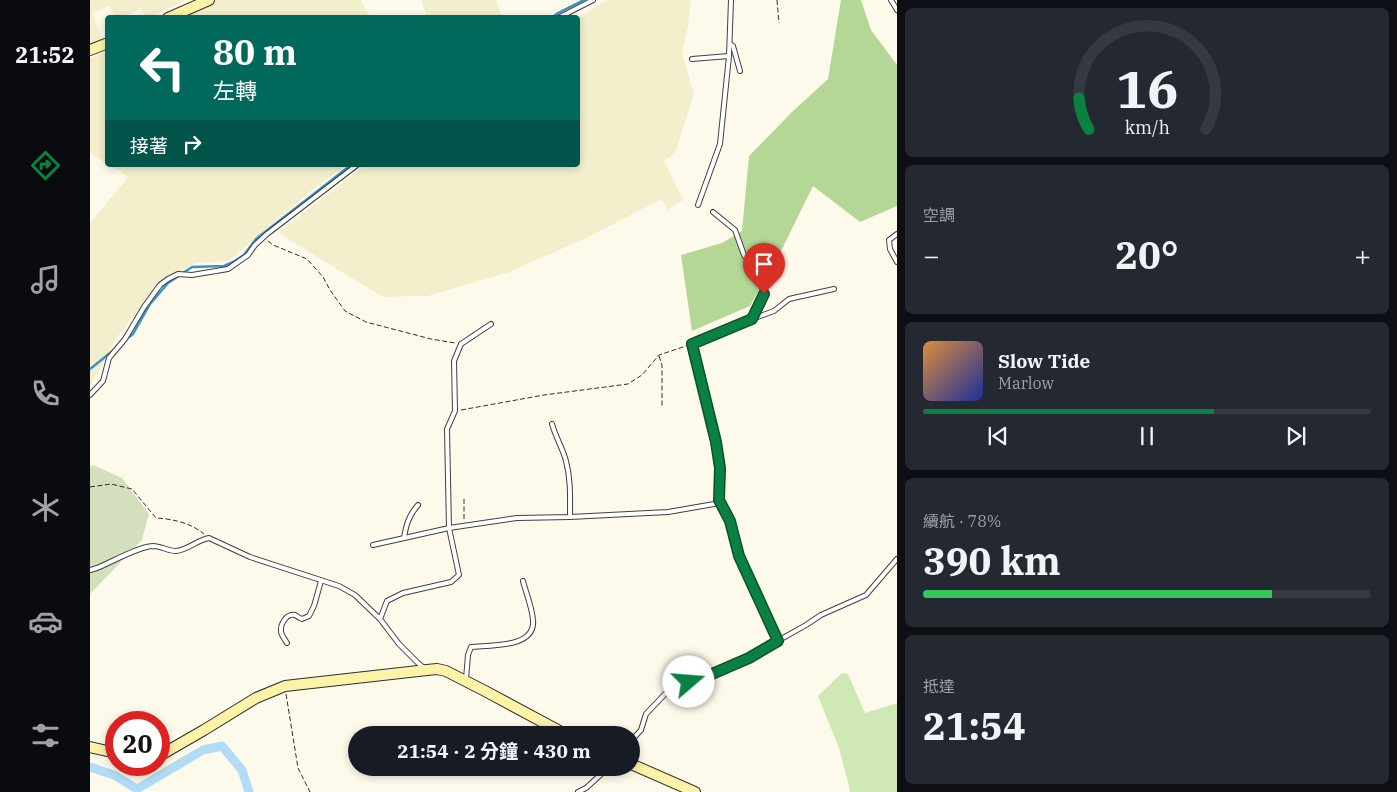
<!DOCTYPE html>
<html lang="zh-TW">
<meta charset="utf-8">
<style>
body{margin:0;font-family:"IBM Plex Serif","Noto Sans TC",serif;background:#242831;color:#f1f3f6;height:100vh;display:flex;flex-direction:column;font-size:19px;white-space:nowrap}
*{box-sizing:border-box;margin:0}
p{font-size:16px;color:#9ea1a6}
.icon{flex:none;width:28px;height:28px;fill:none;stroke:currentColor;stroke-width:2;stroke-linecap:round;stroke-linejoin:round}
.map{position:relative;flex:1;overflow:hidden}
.sheet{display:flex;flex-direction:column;gap:8px;padding:8px;background:#0d0f14;width:500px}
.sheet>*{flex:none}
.hud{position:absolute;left:15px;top:15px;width:475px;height:152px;border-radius:5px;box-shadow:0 2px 8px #0003;background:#00695c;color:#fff;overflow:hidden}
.speed{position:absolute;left:15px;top:711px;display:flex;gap:10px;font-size:25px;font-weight:700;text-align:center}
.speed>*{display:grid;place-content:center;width:65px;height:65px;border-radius:50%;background:#171b24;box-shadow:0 2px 8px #0003;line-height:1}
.speed .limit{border:8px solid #d22;background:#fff;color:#111}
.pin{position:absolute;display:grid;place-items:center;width:42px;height:42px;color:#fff;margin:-51px -21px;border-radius:50% 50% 50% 0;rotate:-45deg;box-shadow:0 0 5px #0007}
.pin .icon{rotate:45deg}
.me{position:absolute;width:55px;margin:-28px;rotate:72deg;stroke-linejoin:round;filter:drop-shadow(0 0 4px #0008)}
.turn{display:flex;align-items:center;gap:18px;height:105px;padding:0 25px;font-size:22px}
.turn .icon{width:65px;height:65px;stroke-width:2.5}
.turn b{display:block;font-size:35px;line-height:42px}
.then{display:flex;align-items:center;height:48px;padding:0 25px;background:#0003;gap:10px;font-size:19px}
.big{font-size:38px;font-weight:700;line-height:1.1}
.sheet .tile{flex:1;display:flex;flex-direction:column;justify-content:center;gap:8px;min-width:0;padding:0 18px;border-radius:8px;background:#242831}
.sheet .dial{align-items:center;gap:0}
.dial svg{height:130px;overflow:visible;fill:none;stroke:#363941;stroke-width:7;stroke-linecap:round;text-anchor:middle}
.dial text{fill:#f1f3f6;stroke:none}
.song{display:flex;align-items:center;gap:15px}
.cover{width:60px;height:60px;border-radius:8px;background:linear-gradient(135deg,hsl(30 70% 55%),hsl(230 70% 35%))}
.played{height:5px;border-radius:2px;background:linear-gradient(90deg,#0b8043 65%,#363941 65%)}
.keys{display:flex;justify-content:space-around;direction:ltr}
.heat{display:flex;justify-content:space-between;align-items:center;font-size:28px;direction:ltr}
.charge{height:8px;border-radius:4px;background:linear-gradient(90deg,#34c759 78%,#363941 0)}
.trip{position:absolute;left:258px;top:726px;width:292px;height:50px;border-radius:25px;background:#171b24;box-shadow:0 2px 8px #0003;font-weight:700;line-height:50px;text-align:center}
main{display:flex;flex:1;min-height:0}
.dock{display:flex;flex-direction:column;width:90px;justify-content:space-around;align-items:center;background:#090b0e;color:#9ea1a6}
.dock .icon{width:35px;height:35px}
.dock .selected{color:#0b8043}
.dock b{font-size:22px;color:#f1f3f6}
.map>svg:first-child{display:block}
.farmland{fill:#f3efcd}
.green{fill:#d0e7b6}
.forest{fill:#b4d796}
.cemetery{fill:#d4dfbe}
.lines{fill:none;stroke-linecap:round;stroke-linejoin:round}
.stream{stroke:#3b92c8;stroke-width:2.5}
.canal{stroke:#b2dcf4;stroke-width:9}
.lane-casing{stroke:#3f3f3f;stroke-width:6}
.secondary-casing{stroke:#2e2e2e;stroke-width:12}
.path{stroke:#2e2e2e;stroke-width:1;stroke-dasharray:5 2.5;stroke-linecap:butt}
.lane{stroke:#fff;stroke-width:4}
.secondary{stroke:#fcf2a8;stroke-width:10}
.route-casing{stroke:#07532c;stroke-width:12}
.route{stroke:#0b8043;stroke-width:9}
</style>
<main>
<nav class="dock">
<b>21:52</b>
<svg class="icon selected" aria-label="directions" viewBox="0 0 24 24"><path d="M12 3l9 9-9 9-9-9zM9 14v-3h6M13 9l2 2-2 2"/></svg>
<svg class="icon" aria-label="music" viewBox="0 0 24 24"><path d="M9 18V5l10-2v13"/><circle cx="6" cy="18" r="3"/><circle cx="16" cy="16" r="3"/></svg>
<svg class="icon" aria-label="phone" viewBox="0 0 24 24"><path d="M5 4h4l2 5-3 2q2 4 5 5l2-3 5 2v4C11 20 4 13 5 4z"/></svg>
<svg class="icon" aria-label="climate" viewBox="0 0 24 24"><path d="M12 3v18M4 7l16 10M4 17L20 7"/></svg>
<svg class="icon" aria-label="car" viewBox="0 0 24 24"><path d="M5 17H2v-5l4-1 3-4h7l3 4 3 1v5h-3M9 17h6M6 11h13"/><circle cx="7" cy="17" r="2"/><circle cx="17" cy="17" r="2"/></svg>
<svg class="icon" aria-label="filters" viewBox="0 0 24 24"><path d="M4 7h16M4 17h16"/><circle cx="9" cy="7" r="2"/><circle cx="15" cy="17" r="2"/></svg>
</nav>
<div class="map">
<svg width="807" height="792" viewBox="0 0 807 792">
<rect width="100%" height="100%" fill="#fefaeb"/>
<!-- farmland -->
<g class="farmland">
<path d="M0,0H96L61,17H57L50,9L34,17H26L19,6L3,13L12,40L0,44Z"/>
<path d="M126,0H271L280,17L91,18Z"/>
<path d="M331,0H406L412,17H337Z"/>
<path d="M516,0H601L598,26L592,53L604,94L585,154L574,161L593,200L578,210L572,199L494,239L419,272L338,296L293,297L188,233L275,165H488V18Z"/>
<path d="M17,51V164L0,153V58Z"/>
<path d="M20,165H257L222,190L139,261L105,263L69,283L25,340L0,387V223L38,177Z"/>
</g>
<!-- green -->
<path class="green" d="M752,673L758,674L775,713L807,703V792H760L759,786L749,748L728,696Z"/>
<!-- forest -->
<path class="forest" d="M751,0H771L781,30L807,65V206L770,222L723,186L693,247L660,306L602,331L591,255L632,243L652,231L659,156L702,112L738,79Z"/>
<!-- cemetery -->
<path class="cemetery" d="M3,465L32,478L59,514L52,540L0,594V466Z"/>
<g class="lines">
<!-- stream -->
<g class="stream">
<path d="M461,18L468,13L494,0"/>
<path d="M35,340L43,334L60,304L78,283L102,267L134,266L143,262L154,255L166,239L261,165"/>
<path d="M0,369L25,349"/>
</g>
<!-- canal -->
<path class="canal" d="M0,767L24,775L47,789L113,750L132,746L152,770L159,792"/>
<!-- lane casing -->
<g class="lane-casing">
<g id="lane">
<path d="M801,0L807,10"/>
<path d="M468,18L503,0"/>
<path d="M640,44L643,46L650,71"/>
<path d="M602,59L639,56"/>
<path d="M608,205L630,144L639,56L641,0"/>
<path d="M623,212L645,230L654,255L671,277L673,294L662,319L602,344L626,442L630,467L629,500L640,521L649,556L688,641"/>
<path d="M807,234L799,240L800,249L807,262"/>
<path d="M662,319L684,311L699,299L744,289"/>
<path d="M0,395L13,381L19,358L35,339L54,307L70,285L78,279L88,274L102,275L138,269L158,255L165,245L177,234L267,165"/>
<path d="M462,424C466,438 473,449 476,461C481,480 480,498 480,517"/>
<path d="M314,538C316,525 319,515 328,505"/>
<path d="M283,545L359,528L427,518L480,517L578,512L630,503"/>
<path d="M0,570L7,568C22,562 47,547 63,546C71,546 78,551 86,551C98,550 107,540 119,538L160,557L249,586L265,595L290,619L309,644L328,663L334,668"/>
<path d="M290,619L297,601L313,593L361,582L369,575L359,528L357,429L365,411L364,361L371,344L401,324"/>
<path d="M197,643C195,640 192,636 191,632C190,625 196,613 205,615C207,616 209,618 212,619L219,616L224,606L231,581"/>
<path d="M376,679L378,655L381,647C400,645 446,648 443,620C442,607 436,593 433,581"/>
<path d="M541,741L551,730L556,714L575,694L589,685L622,674L659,657L716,625L731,615L776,595L807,559"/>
<path d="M488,792L496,788L518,768"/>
</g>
</g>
<!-- secondary casing -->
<g class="secondary-casing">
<g id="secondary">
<path d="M78,18L119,0"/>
<path d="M0,50L18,43"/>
<path d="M0,747L26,753"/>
<path d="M69,756L114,730L166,698L195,686L337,670L347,669L356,671L395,691L477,735"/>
<path d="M541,764L605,792"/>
</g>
</g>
<!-- path -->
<g class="path">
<path d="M687,0L689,23"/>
<path d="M178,241L183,245L217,259L233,277L240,290L255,311L276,322L341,339L365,343"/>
<path d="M569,356L572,365V408"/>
<path d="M371,410L454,395L538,384L552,375L569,355L596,346"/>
<path d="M0,487L21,484L42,489L66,518C83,519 101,523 114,534"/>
<path d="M374,499V520"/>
<path d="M196,694L208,768L220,792"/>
</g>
<!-- lane -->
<use href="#lane" class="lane"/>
<!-- secondary -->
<use href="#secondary" class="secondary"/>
</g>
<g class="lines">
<!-- route casing -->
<g class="route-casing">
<path id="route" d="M599,682L622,674L659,658L688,641L649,556L640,521L629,500L630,468L626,442L602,344L662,319L674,294"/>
</g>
<!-- route -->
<use href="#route" class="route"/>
</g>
</svg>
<div class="speed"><div class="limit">20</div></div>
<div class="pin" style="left:674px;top:294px;background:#d93025"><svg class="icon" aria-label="arrive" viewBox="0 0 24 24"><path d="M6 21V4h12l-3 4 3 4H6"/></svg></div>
<svg class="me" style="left:599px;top:682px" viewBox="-20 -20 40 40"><circle r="19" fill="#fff"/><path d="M0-13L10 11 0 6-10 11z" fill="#0b8043"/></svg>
<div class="trip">21:54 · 2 分鐘 · 430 m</div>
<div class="hud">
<div class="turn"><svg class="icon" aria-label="left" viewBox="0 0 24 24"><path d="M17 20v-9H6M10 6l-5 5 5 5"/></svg><div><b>80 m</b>左轉</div></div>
<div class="then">接著<svg class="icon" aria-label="right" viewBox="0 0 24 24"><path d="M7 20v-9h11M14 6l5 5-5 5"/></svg></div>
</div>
</div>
<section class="sheet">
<div class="tile dial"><svg viewBox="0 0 100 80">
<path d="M14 69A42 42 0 1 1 86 69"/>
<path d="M14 69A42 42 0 0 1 8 50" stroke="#0b8043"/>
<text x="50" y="56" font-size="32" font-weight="700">16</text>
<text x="50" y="72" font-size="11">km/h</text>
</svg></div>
<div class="tile"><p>空調</p>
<div class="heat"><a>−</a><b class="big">20°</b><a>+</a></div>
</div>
<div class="tile">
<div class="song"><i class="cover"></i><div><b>Slow Tide</b><p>Marlow</p></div></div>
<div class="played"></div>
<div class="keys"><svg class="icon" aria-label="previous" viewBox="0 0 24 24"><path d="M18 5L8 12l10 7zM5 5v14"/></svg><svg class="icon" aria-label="pause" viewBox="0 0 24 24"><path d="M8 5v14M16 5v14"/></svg><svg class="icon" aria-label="next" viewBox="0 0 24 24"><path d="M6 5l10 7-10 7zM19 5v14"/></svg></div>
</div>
<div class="tile"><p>續航 · 78%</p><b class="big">390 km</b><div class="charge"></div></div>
<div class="tile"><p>抵達</p><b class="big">21:54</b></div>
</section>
</main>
